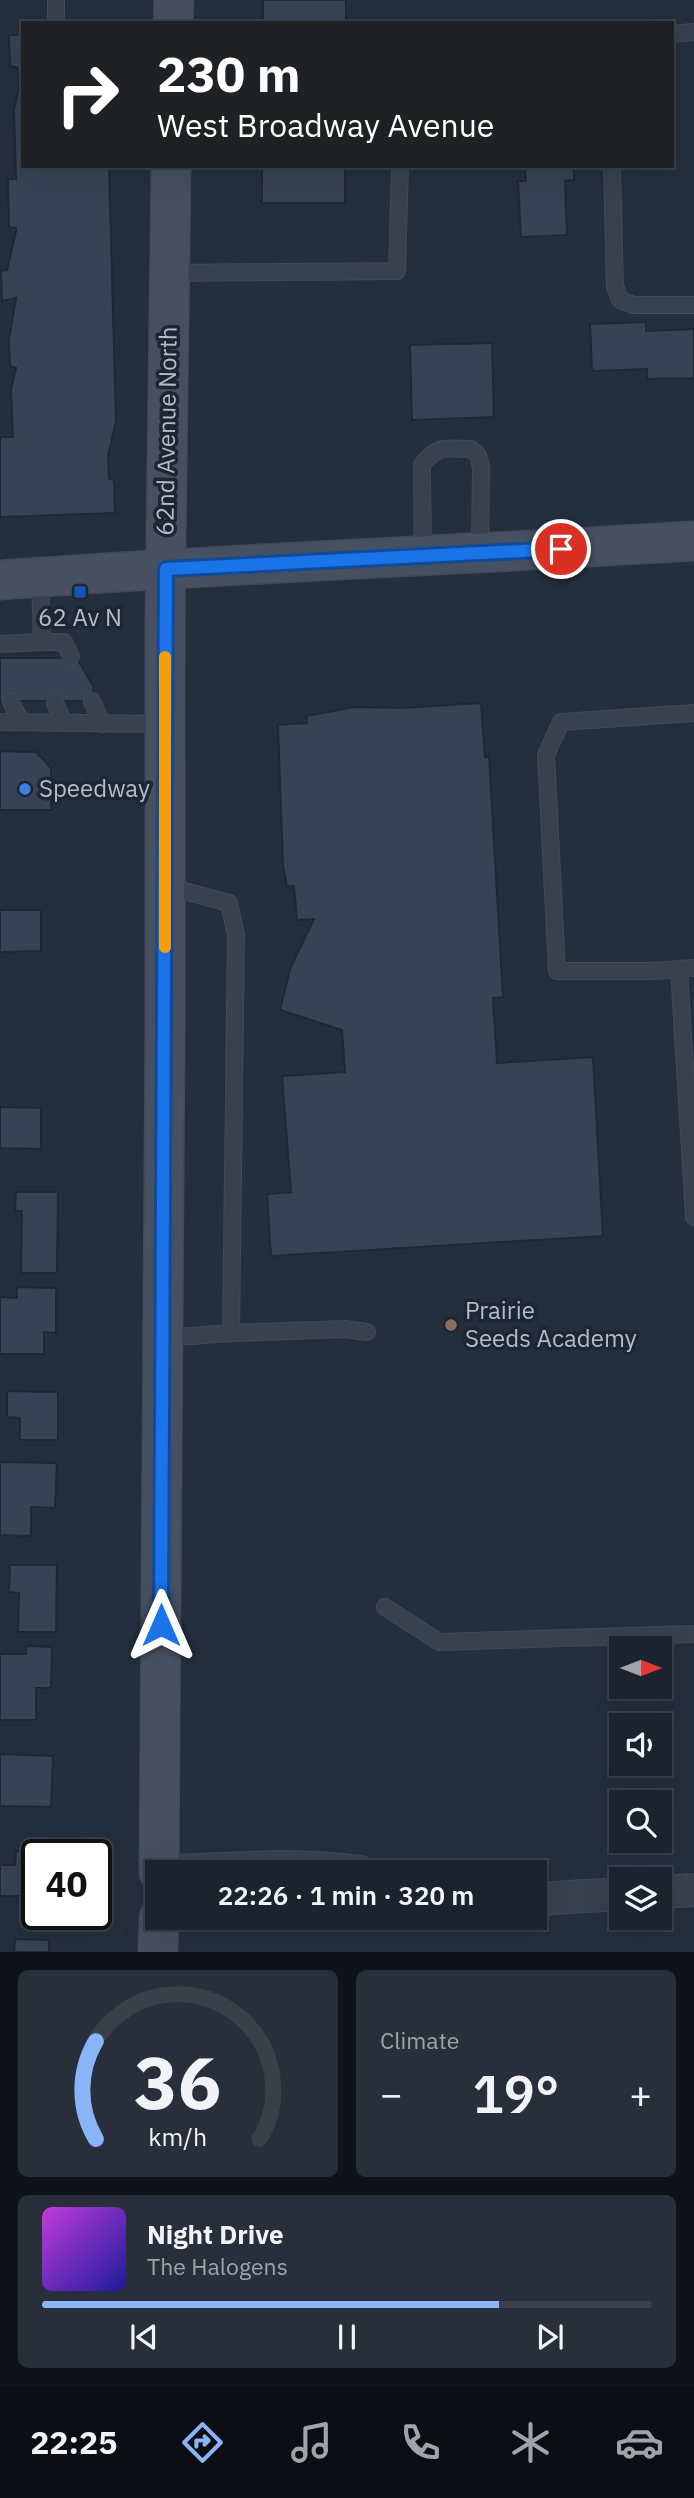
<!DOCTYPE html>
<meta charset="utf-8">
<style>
body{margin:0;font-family:"IBM Plex Sans",sans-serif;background:#282f3a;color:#f1f3f6;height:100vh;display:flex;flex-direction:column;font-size:26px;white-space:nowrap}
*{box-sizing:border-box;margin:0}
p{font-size:23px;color:#a0a4aa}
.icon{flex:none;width:38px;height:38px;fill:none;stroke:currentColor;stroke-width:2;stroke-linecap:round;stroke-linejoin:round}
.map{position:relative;height:1952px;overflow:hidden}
.details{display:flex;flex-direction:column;gap:18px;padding:18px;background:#0f1319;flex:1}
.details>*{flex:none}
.banner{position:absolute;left:21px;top:21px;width:653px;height:147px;border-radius:0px;box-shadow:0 7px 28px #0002,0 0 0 2px #39404a;background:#202124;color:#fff;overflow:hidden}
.needle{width:46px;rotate:90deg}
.controls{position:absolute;left:609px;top:1636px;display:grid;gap:14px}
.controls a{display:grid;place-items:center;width:63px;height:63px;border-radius:0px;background:#1b232e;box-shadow:0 7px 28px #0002,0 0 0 2px #39404a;font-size:35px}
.speed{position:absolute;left:21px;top:1839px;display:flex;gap:14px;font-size:35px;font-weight:700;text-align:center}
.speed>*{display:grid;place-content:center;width:91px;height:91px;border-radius:50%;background:#1b232e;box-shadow:0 7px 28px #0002,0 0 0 2px #39404a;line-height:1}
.speed .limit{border:4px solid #111;border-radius:10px;background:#fff;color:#111}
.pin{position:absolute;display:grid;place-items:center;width:60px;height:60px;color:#fff;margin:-30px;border:4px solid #fff;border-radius:50%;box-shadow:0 2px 7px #0007}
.me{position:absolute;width:77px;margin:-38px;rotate:0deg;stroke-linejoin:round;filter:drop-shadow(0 0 5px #0008)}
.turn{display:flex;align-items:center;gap:24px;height:147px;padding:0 21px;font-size:32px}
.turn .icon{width:91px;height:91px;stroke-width:2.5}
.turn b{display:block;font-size:49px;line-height:60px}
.big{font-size:52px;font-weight:600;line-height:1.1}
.details .card{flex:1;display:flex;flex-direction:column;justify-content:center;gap:10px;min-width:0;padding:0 24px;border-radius:10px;background:#282f3a}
.details .dial{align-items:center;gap:0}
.dial svg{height:182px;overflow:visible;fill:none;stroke:#39404a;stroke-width:7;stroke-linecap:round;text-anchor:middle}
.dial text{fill:#f1f3f6;stroke:none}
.song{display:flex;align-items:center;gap:21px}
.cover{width:84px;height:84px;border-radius:10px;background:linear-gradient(135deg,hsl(290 70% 55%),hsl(240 70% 35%))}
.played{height:7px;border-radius:4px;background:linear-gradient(90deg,#8ab4f8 75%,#39404a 75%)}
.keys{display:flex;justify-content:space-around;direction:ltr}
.heat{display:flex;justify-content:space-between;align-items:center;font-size:38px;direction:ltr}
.details .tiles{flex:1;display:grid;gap:18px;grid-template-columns:1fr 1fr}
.card:last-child{grid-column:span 2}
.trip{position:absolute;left:145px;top:1860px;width:402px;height:70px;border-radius:0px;background:#1b232e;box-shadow:0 7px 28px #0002,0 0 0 2px #39404a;font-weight:600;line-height:70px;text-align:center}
.tabs{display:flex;height:112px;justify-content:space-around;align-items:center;background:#0b0e12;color:#a0a4aa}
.tabs .icon{width:49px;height:49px}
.tabs .on{color:#8ab4f8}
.tabs b{font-size:32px;color:#f1f3f6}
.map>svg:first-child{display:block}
.building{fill:#364354;stroke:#1f2835;stroke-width:2}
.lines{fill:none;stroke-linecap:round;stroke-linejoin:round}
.lane-casing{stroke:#414a57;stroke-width:18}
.street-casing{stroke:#414a57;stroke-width:34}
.secondary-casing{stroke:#414a57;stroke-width:41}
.lane{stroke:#38414e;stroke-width:16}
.street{stroke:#38414e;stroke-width:32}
.secondary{stroke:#465061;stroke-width:38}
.route-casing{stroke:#114b97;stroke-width:18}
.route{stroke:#1a73e8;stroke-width:12}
.slow{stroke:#f59e0b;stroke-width:12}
.transit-dot{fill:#1a4fb4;stroke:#1d2633;stroke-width:2.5}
.shop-dot{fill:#3f7fe0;stroke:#1d2633;stroke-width:2.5}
.education-dot{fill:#8d6e63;stroke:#1d2633;stroke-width:2.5}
.labels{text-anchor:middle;stroke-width:7;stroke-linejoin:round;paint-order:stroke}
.street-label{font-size:24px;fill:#b4bcc9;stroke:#1d2633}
.poi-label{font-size:24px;fill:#b4bcc9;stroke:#1d2633;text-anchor:start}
</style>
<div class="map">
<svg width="694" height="1952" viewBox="0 0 694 1952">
<rect width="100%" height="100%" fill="#242f3e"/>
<!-- building -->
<g class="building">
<rect x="263" y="0" width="83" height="23"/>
<path d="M9,35H23V69L10,66Z"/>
<path d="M23,70V166H109L116,421L108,456L109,479L114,480L115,513L0,517V437H13L11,389L16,368L10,366L9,339L16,298L2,301L1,271L7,270L16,231V228L9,227L8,179H16L14,110Z"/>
<rect x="262" y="166" width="83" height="37"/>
<path d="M525,166H574V180L565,181L567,235L521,237L518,181H526Z"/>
<path d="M646,322V331L694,329V378L647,379V369L592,371L590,324Z"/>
<path d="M492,343L494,417L412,420L410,345Z"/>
<path d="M0,658H77L93,686V701H0Z"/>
<path d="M481,703L485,757L489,756L503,997L493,998L497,1063L593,1057L603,1236L271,1256L267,1194L291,1192L282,1076L345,1072L342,1030L280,1010L290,969L314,919L297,920L294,886H287L283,866L278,725L307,723L306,716L355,707L401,708Z"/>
<path d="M0,751L36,752L51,768V810H0Z"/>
<path d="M0,910H41V951L0,952Z"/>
<path d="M0,1107L41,1108V1149L0,1148Z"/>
<path d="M16,1192H58L57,1273H21L22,1211H15Z"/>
<path d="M17,1287L56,1288V1333L44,1332V1354H0V1297L17,1298Z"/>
<path d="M7,1391L58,1392V1440H20V1418L7,1417Z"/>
<path d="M0,1462L57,1463L55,1508L31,1507V1536L0,1535Z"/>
<path d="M10,1565H57L56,1632H18L19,1593L9,1592Z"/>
<path d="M26,1646L52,1647L51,1688H36V1720H0V1654H26Z"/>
<path d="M0,1754L53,1756L51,1807L0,1806Z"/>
<path d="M16,1851L49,1852V1855H37V1896H0V1865H15Z"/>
<path d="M15,1939L49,1940V1952H14Z"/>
</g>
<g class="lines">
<!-- lane casing -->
<g class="lane-casing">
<g id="lane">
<path d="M56,23V0"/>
<path d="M672,34L694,32"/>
<path d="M612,166L615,286L620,300L634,305H694"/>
<path d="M169,273L397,271L400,166"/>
<path d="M423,556L422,465C437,444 448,449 471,449L478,455L481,467L480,554"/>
<path d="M42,642H64L71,657"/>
<path d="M0,644L42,642L40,577"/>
<path d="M92,701L102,724"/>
<path d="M11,702L21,722"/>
<path d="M55,703L64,723"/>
<path d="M0,722L166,724"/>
<path d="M694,968L679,969L694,1217"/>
<path d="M679,969L653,971H557L546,755L561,722L694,713"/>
<path d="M231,1333L345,1329L367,1332"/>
<path d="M163,1338L231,1333L236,935L229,903L166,886"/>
<path d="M385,1607L439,1642L694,1634"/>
</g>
</g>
<!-- street casing -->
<g class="street-casing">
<g id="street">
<path d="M159,1872C226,1869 294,1863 360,1872"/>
<path d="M660,1892L694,1890"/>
<path d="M536,1899L621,1894"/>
</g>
</g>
<!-- secondary casing -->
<g class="secondary-casing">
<g id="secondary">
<path d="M173,23L174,0"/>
<path d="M0,580C231,563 463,555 694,541"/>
<path d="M159,1872L165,1033V617L171,166"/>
<path d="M158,1952L159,1918"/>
</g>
</g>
<!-- lane -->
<use href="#lane" class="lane"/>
<!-- street -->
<use href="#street" class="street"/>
<!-- secondary -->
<use href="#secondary" class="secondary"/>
</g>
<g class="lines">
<!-- route casing -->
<g class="route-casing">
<path id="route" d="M161,1625L166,569L561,549"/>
</g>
<!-- route -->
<use href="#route" class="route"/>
<!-- slow -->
<path class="slow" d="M165,657V947"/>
</g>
<!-- markers -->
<rect class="transit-dot" x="73" y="585" width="14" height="14" rx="3.5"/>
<circle class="shop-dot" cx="25" cy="789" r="7"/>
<circle class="education-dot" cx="451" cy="1325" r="7"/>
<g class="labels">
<!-- street labels -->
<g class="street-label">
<text transform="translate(167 431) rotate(-89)" y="8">62nd Avenue North</text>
</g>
<!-- poi labels -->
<g class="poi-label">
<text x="80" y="626" text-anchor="middle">62 Av N</text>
<text x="39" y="797">Speedway</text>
<text x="465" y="1319">Prairie<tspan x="465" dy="28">Seeds Academy</tspan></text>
</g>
</g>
</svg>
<div class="controls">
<a><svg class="needle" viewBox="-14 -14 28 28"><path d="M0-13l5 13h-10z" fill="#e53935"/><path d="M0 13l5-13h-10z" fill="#a0a4aa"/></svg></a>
<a><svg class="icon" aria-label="sound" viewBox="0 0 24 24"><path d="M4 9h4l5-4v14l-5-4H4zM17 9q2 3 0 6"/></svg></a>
<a><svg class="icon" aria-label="search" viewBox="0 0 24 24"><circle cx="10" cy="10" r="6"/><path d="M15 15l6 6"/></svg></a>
<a><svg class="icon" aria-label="layers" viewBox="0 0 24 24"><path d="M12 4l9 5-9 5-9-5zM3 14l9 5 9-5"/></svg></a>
</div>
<div class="speed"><div class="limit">40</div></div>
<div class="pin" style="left:561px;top:549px;background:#d93025"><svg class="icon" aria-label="arrive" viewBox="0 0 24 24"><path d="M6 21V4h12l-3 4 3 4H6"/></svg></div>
<svg class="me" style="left:161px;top:1625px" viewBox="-20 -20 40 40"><path d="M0-17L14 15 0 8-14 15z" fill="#1a73e8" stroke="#fff" stroke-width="4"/></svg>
<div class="trip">22:26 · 1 min · 320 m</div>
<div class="banner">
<div class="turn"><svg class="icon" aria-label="right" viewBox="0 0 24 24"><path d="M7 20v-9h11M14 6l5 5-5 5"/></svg><div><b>230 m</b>West Broadway Avenue</div></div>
</div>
</div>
<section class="details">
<div class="tiles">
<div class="card dial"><svg viewBox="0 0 100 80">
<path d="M14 69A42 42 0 1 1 86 69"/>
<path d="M14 69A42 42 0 0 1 14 26" stroke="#8ab4f8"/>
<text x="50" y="56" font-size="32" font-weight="700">36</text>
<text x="50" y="72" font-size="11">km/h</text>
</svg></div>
<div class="card"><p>Climate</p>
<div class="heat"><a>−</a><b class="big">19°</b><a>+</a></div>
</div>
<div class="card">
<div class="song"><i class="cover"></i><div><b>Night Drive</b><p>The Halogens</p></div></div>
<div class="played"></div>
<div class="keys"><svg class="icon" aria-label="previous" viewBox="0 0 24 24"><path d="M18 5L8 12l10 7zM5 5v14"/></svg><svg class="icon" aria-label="pause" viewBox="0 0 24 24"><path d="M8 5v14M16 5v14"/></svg><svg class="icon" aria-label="next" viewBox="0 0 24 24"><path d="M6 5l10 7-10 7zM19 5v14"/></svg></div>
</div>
</div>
</section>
<nav class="tabs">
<b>22:25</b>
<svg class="icon on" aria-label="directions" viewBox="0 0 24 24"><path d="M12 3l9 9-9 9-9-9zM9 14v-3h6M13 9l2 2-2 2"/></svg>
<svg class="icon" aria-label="music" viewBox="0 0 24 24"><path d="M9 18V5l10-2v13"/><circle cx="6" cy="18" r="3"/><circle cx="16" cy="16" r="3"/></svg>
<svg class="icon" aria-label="phone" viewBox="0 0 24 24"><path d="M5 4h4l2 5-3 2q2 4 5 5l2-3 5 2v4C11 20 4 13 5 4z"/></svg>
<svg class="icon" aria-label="climate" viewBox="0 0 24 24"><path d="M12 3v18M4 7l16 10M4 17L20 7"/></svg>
<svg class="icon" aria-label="car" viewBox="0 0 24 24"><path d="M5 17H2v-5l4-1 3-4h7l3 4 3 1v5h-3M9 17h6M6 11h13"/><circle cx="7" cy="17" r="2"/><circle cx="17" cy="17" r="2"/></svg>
</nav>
